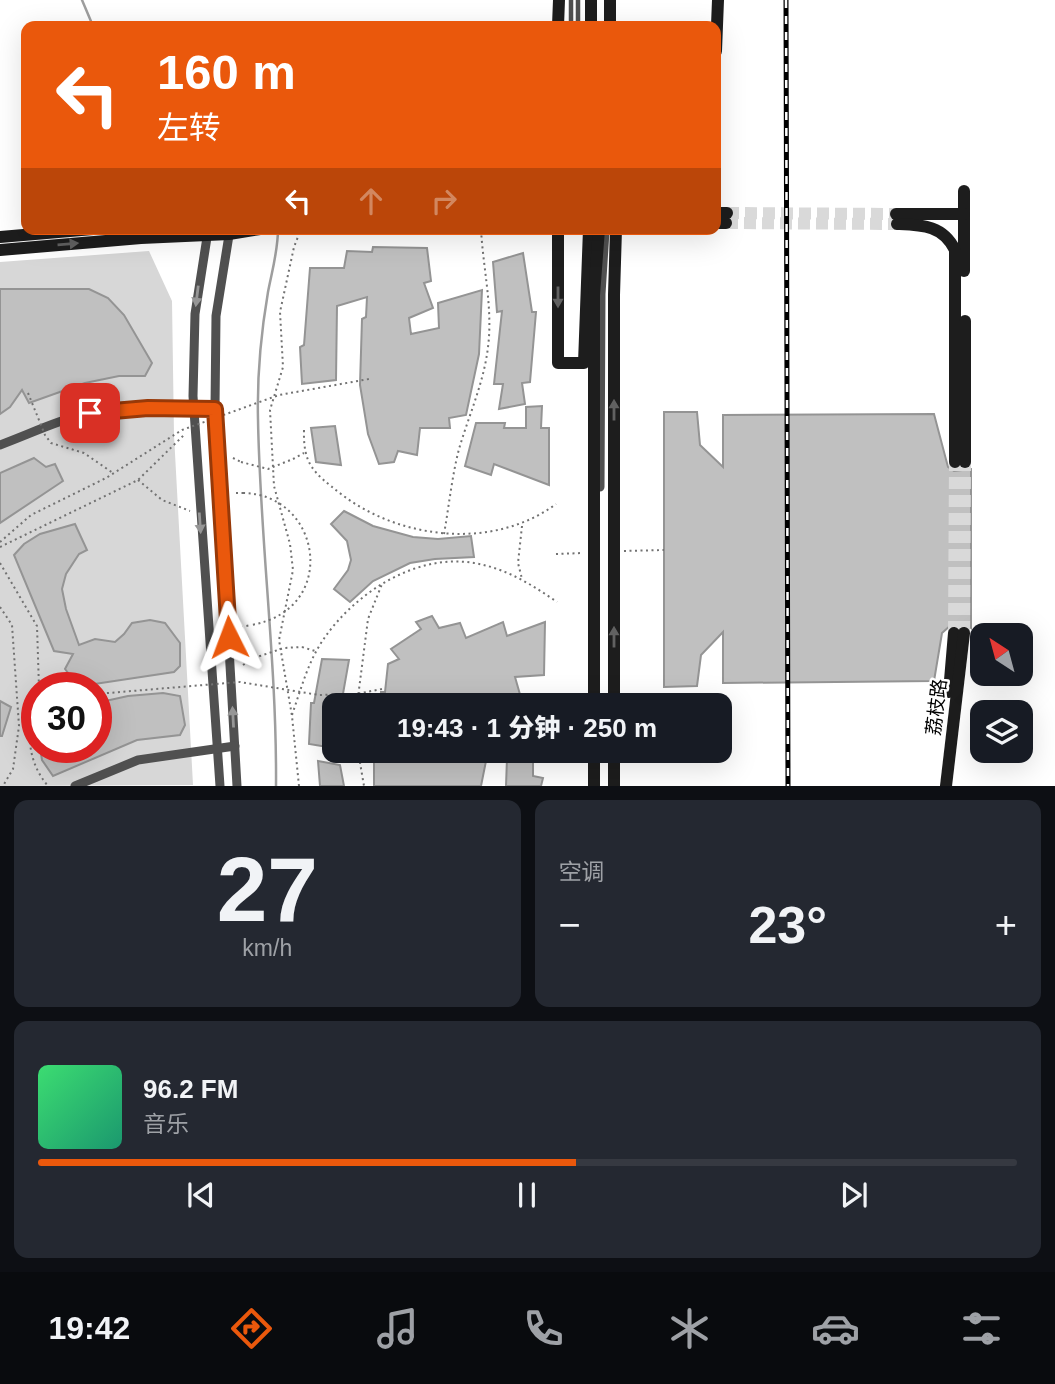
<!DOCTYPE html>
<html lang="zh">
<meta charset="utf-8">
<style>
body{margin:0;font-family:Arial,"Noto Sans SC",sans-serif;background:#242831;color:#f1f3f6;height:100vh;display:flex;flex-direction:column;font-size:26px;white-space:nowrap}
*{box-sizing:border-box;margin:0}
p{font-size:23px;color:#9ea1a6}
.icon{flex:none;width:38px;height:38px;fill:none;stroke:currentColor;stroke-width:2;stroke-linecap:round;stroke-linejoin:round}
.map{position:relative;height:786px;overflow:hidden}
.details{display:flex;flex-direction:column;gap:14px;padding:14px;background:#0d0f14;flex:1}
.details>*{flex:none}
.hud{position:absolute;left:21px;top:21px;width:700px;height:214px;border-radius:14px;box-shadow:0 7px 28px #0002;background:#ea580c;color:#fff;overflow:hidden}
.needle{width:46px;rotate:324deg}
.buttons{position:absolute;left:970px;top:623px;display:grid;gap:14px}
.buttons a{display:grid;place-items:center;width:63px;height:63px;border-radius:14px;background:#171b24;box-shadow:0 7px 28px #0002;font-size:35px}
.speed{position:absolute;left:21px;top:672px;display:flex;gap:14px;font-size:35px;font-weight:700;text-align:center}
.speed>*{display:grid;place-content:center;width:91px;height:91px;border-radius:50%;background:#171b24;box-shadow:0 7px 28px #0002;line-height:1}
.speed .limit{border:10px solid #d22;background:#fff;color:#111}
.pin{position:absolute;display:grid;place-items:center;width:60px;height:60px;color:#fff;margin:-30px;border-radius:14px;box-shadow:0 4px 10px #0006}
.me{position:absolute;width:77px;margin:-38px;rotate:357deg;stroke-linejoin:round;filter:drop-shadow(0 0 5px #0008)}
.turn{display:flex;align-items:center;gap:24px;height:147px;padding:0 21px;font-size:32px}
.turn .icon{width:91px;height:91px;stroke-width:2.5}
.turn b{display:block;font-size:49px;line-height:60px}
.lanes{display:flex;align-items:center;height:66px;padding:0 21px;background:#0003;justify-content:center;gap:35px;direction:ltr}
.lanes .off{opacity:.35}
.big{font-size:52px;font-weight:800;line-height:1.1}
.details .widget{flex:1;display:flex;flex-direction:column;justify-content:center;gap:10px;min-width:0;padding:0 24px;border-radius:14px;background:#242831}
.details .dial{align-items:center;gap:0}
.dial b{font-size:91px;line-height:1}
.song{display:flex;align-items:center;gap:21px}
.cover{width:84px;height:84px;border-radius:10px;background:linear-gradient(135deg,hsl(140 70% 55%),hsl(160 70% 35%))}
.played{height:7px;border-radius:4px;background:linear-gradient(90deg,#ea580c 55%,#363941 55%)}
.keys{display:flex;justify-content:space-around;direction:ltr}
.heat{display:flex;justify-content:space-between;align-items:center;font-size:38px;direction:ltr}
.details .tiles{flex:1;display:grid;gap:14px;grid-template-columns:1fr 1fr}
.widget:last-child{grid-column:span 2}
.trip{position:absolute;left:322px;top:693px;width:410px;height:70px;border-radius:14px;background:#171b24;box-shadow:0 7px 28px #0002;font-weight:800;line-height:70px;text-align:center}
.menu{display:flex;height:112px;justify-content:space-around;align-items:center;background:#090b0e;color:#9ea1a6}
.menu .icon{width:49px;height:49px}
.menu .selected{color:#ea580c}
.menu b{font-size:32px;color:#f1f3f6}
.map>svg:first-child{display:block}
.green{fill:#d7d7d7;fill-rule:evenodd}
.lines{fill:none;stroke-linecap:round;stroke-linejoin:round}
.stream{stroke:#9e9e9e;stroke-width:2.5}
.building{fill:#c0c0c0;stroke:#949494;stroke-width:2}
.secondary-tunnel{stroke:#d9d9d9;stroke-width:12;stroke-dasharray:12 6;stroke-linecap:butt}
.path{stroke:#727272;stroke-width:2;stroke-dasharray:2 3.5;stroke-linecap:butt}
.lane{stroke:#505050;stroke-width:4.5}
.street{stroke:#505050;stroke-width:9}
.secondary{stroke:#1d1d1d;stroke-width:12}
.rail-casing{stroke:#000;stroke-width:5}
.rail{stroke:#fff;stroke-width:2.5;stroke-dasharray:8;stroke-linecap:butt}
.path-bridge{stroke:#727272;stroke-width:2;stroke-dasharray:2 3.5;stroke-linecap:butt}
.secondary-bridge{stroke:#1d1d1d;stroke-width:12}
.oneway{fill:#616161}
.oneway2{fill:#969696}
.route-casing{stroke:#983908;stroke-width:18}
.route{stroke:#ea580c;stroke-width:12}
.labels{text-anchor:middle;stroke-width:5;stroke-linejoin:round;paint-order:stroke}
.street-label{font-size:19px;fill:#000;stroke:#fff}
</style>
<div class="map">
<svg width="1055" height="786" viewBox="0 0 1055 786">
<rect width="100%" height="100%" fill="#fff"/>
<!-- green -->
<path class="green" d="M149,251L172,301L174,435L193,785L0,786V262ZM37,688H96V747H37Z"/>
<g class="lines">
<!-- stream -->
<g class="stream">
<path d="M82,0L93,26"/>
<path d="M276,786C277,663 260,541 258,419C257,378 261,333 268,292C272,271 278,251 278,229"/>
</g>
</g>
<!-- building -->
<g class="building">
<path d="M373,247L427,248L431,281L424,283L433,308L409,318L411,334L439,328L438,303L482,290L479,354L466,415L449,418L450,428H420L417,455L398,451L394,462L379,464L368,434L360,385L362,319L366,317L367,297L337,306L336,380L302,384L300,347L304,345L310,268H344L347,251L372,252Z"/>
<path d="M523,253L532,312H536L530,382L522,383L525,404L499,409L503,384H494L502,311L497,312L493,262Z"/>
<path d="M0,289H89L108,298L124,315L152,363L145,376H119L85,383L29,403L22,390L10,407L0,414Z"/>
<path d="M542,406L541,428H549V485L494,464L491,475L465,466L476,423H505L504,428H526V407Z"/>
<path d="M664,412H697L700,445L723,467V415L934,414L948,467L954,471L971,469V628L966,624L951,625L942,633L934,681L723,683V632L701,655L697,686L664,687Z"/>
<path d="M335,426L341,465L316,462L311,428Z"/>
<path d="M34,458L46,467L55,464L63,481L0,523V473Z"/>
<path d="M344,511L373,526L413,537L438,539L471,536L474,557L435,559L410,563L373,581L350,602L334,589L348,570L351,560L347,541L331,524Z"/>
<path d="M75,524L87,550L79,554L66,574L62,589L66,609L79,645L95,639L115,642L124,634L132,623L150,620L165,623L180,643V666L174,672L88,685L73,679L65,669L73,654L54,651L14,555L24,544L40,534Z"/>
<path d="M432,616L439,628L460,623L466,638L503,622L507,636L545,622L544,675L515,677L523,705H380L381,692H385L388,664L399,659L391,649L421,629L416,622Z"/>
<path d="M322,659L349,660L341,705H334V748L309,744L311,703H314Z"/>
<path d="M163,693L180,696L185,725L180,735L137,740L53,776L42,760L40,747H96V703L128,696Z"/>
<path d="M0,701L11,707L2,736H0Z"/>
<path d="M428,751H488L481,786H374V752L426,759Z"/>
<path d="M490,751H533V776L543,778L541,786H506L507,758L490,754Z"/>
<path d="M318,761L340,765L344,786H320Z"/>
</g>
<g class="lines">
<!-- secondary-tunnel -->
<g class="secondary-tunnel">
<path d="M727,213L896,214"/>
<path d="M726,223L897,224"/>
<path d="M954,633L955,462"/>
<path d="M964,633L965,462"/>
</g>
<!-- path -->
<g class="path">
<path d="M304,430C303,465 314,473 341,494C401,540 494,550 556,504"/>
<path d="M233,458L241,462"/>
<path d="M293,459L304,453"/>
<path d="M138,480L162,500L190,511"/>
<path d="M236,493H243"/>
<path d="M522,526L518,563L522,579"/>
<path d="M444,534C449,506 452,476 459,449C469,415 484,382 488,347C493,308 483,268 481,229"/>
<path d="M0,547L138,480L185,434"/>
<path d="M624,551L664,550"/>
<path d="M556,554L583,553"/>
<path d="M0,563L37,626L39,688"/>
<path d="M0,607L12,625L19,726L13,769L3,786"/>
<path d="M241,627L251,625"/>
<path d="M302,647L315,651"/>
<path d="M243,665L254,658"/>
<path d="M37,699C26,728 26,760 48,786"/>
<path d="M357,705L368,619L382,584"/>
<path d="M292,715C301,689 308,662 323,640C354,594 415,553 474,563C505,568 531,584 557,602"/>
<path d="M358,751L364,786"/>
<path d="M299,786L292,716L279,640L293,570L290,544L274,486L270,410L283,367L280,312L294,247L301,229"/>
</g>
<!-- lane -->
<g class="lane">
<path d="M571,26V0"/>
<path d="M578,26V0"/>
</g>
<!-- street -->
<g class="street">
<path d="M230,229L216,316L215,407L237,786"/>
<path d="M208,231L195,314L193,396L220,786"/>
<path d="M0,445C30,434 60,419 91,413C132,406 174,408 215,409"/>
<path d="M600,487L601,294L605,231"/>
<path d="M75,786L138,760L235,746"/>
</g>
<!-- secondary -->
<g class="secondary">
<path d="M610,0V26"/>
<path d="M558,26L559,0"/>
<path d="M591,26V0"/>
<path d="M716,51L718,0"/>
<path d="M964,191V271"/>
<path d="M716,213H727"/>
<path d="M896,214H964"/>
<path d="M716,223H726"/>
<path d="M897,224C922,225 943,225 955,250V462"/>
<path d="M558,229V363H584L589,229"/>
<path d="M0,237L93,229"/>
<path d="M0,250L141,238L229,234L260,229"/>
<path d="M965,321V462"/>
<path d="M949,692L954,633"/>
<path d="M594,786V751"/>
<path d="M614,786V751"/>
<path d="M946,786L964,633"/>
</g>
<!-- rail casing -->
<g class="rail-casing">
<path id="rail" d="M786,0L788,786"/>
</g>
<!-- rail -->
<use href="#rail" class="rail"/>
<!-- path-bridge -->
<g class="path-bridge">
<path d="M28,393L45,435L51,443L84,453L113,473"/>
<path d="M241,462L268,469L293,459"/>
<path d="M243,493C322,494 340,610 251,625"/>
<path d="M0,542L31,515L106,478L182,430L279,395L369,379"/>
<path d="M254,658L284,648L302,647"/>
<path d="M96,694L240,682L319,695L356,694L382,689"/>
</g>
<!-- secondary-bridge -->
<g class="secondary-bridge">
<path d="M594,705V295L599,229"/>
<path d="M614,705V295L616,229"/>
</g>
</g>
<!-- one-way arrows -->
<defs><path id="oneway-solid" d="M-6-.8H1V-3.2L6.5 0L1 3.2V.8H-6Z" transform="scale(1.75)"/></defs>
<g class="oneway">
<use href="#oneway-solid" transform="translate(68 244) rotate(-5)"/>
<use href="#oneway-solid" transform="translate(558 297) rotate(90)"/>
<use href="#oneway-solid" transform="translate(614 410) rotate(-90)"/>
<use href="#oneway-solid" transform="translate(614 637) rotate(-90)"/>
</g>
<g class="oneway2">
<use href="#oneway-solid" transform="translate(197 296) rotate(97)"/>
<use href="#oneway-solid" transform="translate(200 523) rotate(86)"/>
<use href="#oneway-solid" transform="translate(233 717) rotate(-93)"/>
</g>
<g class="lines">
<!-- route casing -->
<g class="route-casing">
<path id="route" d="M90,413L148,408L215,409L229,637"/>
</g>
<!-- route -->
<use href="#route" class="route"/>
</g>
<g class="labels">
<!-- street labels -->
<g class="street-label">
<text transform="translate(936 707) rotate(-83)" y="7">荔枝路</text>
</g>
</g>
</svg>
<div class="buttons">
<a><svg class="needle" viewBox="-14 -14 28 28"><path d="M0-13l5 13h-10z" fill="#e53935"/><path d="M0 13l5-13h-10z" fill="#9ea1a6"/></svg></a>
<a><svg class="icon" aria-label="layers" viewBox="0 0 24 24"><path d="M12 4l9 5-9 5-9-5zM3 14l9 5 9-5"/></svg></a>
</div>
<div class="speed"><div class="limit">30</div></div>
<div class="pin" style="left:90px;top:413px;background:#d93025"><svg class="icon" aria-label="arrive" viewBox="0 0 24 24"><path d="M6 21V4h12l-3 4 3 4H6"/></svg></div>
<svg class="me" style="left:229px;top:637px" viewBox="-20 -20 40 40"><path d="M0-17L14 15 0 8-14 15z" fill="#ea580c" stroke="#fff" stroke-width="4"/></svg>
<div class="trip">19:43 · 1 分钟 · 250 m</div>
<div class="hud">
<div class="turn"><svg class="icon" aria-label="left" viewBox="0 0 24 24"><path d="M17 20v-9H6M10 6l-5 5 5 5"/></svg><div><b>160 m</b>左转</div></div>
<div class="lanes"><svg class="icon" aria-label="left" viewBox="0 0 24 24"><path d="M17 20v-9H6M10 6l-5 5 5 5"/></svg><svg class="icon off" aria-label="ahead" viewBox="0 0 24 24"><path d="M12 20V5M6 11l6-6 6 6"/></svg><svg class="icon off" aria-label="right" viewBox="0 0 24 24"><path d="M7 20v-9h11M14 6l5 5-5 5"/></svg></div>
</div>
</div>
<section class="details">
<div class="tiles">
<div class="widget dial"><b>27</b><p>km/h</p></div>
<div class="widget"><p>空调</p>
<div class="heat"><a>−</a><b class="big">23°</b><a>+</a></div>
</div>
<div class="widget">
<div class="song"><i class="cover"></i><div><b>96.2 FM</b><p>音乐</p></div></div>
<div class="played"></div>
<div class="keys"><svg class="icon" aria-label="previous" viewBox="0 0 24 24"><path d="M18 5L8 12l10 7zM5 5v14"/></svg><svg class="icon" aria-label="pause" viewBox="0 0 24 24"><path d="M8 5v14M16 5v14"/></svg><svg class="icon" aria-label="next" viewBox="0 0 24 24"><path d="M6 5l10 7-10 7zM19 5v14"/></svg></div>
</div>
</div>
</section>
<nav class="menu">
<b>19:42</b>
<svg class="icon selected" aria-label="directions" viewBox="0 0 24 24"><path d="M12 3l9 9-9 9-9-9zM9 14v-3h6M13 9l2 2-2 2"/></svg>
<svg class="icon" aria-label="music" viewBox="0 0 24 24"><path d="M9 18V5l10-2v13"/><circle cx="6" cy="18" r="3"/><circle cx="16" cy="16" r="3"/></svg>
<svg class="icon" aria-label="phone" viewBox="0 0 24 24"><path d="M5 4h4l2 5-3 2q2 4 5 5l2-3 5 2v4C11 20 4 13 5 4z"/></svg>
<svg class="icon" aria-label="climate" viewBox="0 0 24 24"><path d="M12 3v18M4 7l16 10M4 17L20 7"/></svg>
<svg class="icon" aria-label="car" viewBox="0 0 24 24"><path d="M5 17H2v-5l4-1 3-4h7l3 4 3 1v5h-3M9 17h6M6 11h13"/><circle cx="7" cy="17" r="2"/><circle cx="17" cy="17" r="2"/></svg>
<svg class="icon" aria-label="filters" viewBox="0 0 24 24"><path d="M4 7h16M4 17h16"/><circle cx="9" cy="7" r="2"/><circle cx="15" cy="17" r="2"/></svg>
</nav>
